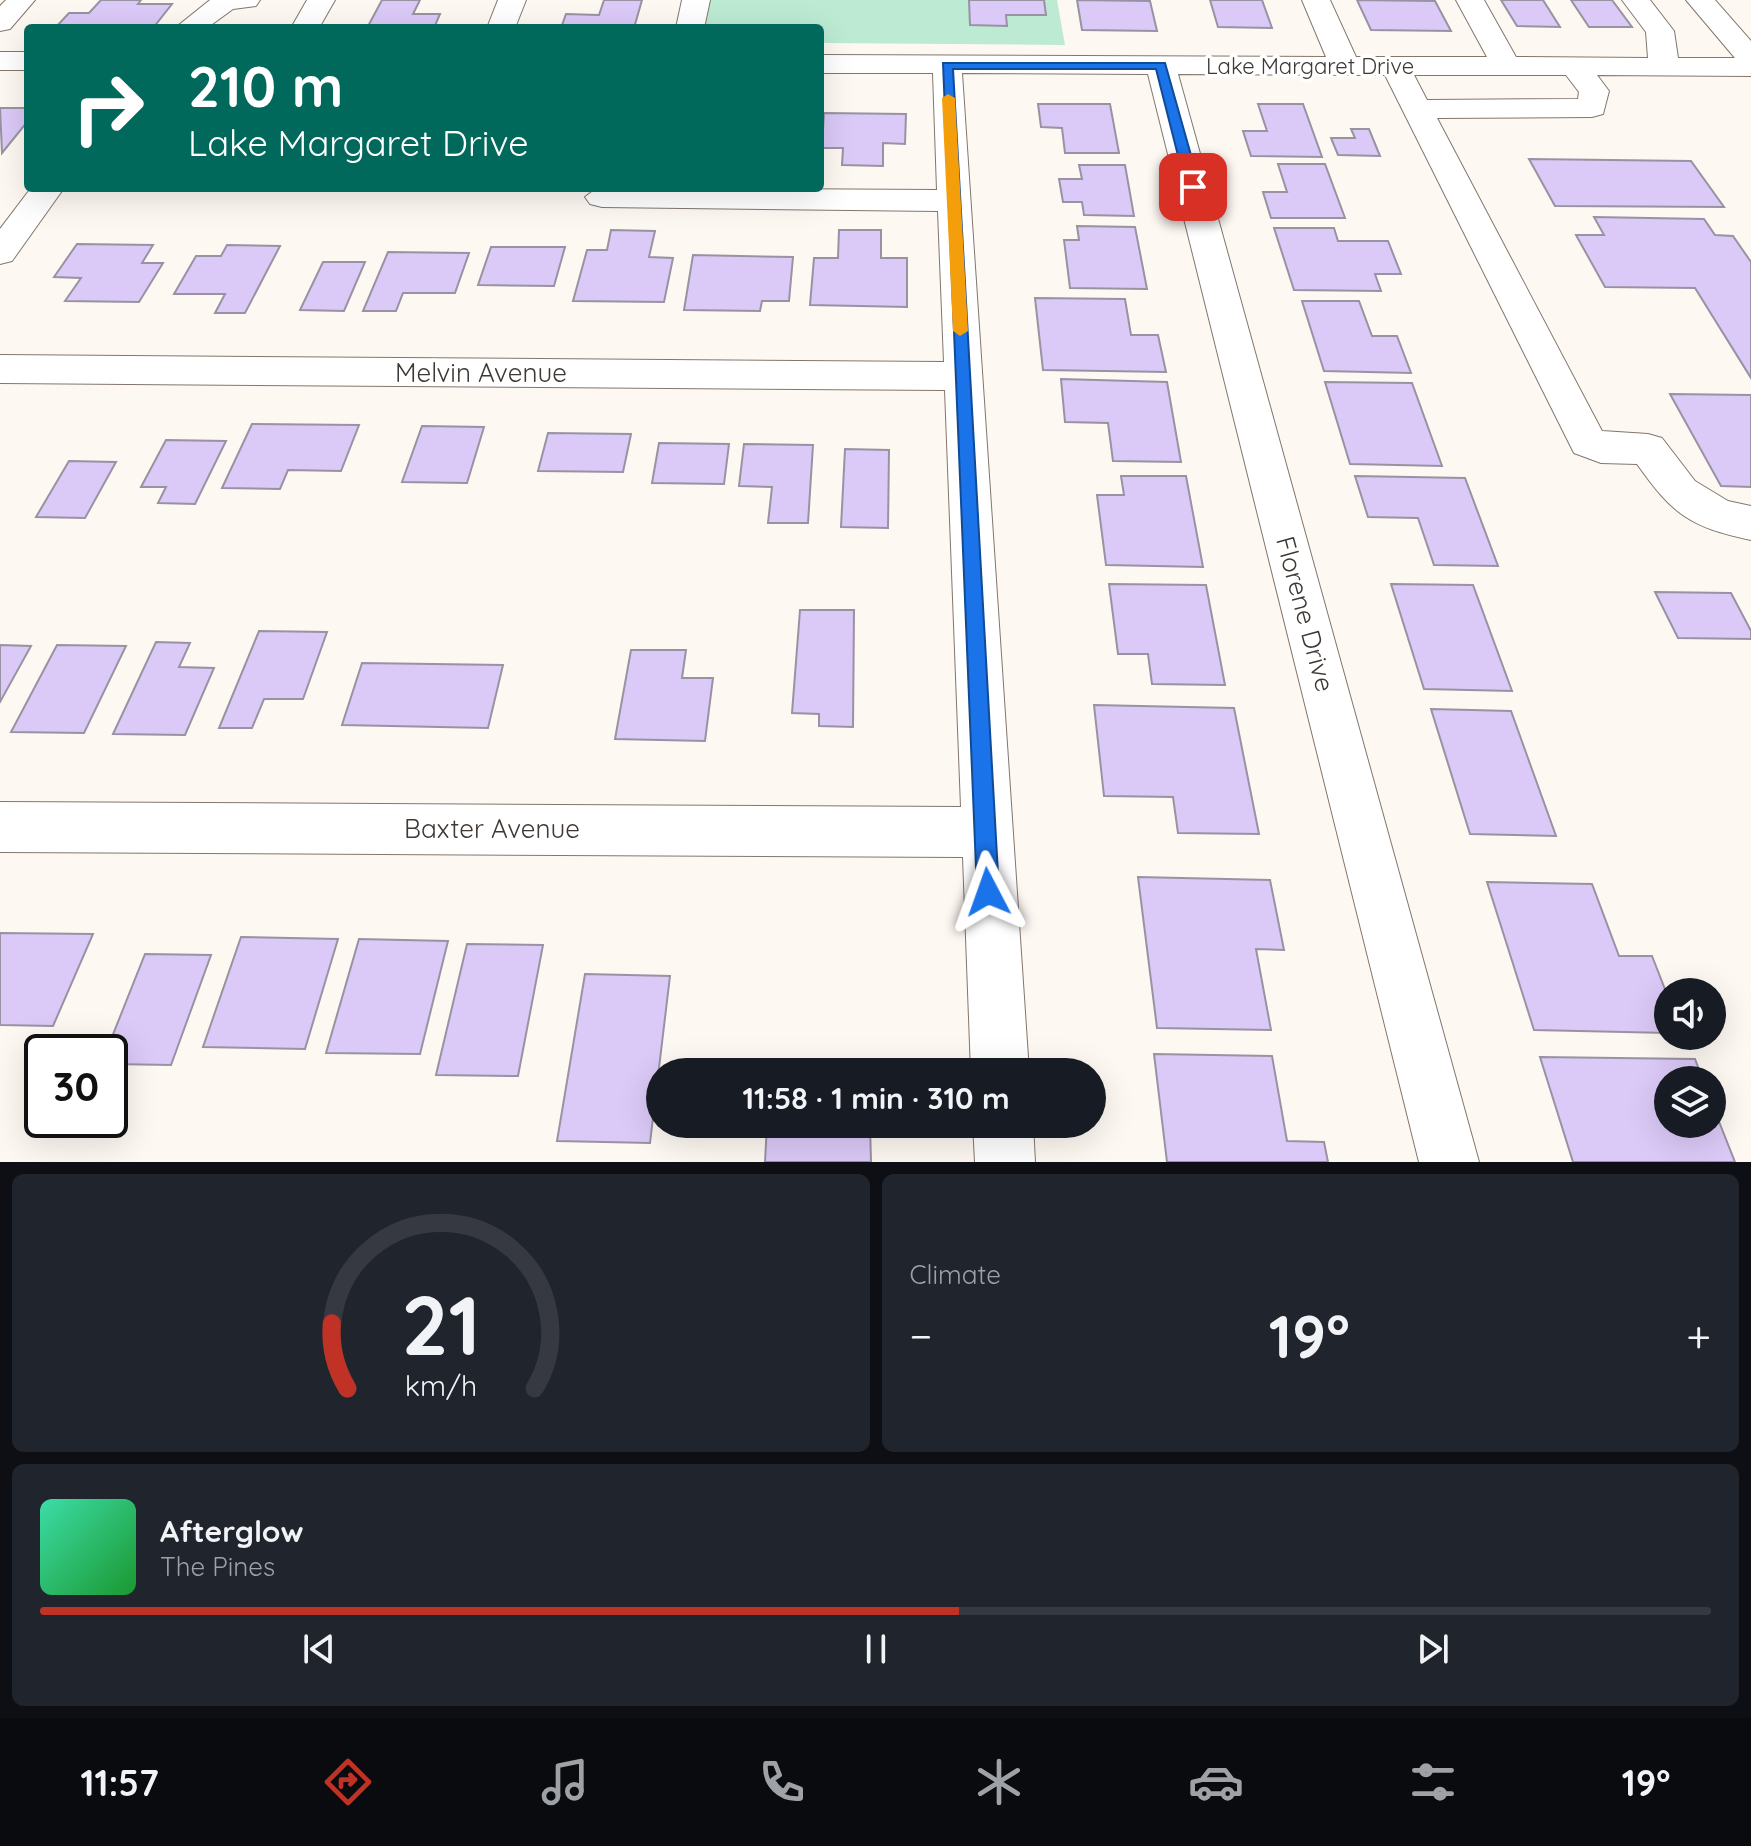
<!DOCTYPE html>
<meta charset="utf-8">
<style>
body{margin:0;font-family:Quicksand,sans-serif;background:#20242c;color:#f1f3f6;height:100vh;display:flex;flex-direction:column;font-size:30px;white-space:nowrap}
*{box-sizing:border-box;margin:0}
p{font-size:26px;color:#9ea1a6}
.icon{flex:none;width:44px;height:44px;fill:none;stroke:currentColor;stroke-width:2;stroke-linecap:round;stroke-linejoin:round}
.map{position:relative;height:1162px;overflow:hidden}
.drawer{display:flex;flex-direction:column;gap:12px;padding:12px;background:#0d0f14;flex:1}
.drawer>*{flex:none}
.hud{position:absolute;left:24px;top:24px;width:800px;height:168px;border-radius:8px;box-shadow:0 8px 32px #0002;background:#00695c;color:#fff;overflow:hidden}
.tools{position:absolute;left:1654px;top:978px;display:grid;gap:16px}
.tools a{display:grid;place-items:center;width:72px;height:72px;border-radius:50%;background:#171b24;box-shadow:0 8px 32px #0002;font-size:40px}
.speed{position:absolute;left:24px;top:1034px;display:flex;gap:16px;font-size:40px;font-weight:700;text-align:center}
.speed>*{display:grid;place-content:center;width:104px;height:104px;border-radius:50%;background:#171b24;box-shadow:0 8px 32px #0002;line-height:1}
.speed .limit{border:4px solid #111;border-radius:12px;background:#fff;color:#111}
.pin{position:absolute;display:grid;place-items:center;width:68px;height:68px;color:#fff;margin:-34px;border-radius:16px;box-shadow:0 4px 12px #0006}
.me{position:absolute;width:88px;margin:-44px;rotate:356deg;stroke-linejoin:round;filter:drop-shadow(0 0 6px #0008)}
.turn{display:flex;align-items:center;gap:28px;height:168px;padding:0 32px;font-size:36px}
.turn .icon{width:104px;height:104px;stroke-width:2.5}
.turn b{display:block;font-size:56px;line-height:68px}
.big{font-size:60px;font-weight:700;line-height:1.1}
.drawer .tile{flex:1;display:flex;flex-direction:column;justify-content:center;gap:12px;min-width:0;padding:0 28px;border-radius:12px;background:#20242c}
.drawer .dial{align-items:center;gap:0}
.dial svg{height:208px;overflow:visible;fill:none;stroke:#363941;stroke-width:7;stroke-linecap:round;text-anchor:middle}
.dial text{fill:#f1f3f6;stroke:none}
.song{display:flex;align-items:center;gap:24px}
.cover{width:96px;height:96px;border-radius:12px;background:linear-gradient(135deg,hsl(160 70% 55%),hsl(130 70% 35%))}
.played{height:8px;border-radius:4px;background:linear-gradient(90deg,#bf3225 55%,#363941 55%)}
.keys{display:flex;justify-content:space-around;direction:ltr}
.heat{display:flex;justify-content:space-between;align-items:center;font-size:44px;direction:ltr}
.drawer .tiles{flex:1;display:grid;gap:12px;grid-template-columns:1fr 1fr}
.tile:last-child{grid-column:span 2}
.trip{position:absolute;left:646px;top:1058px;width:460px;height:80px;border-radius:40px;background:#171b24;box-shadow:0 8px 32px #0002;font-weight:700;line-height:80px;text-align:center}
.tabs{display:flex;height:128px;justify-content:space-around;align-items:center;background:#090b0e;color:#9ea1a6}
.tabs .icon{width:56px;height:56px}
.tabs .active{color:#bf3225}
.tabs b{font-size:36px;color:#f1f3f6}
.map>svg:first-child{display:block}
.green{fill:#bcead3}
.building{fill:#dbc9f7;stroke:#9893a2;stroke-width:2}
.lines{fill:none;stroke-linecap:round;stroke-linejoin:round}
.minor-casing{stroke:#83766c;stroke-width:2}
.minor{fill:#fff;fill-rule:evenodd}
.route{fill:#1a73e8;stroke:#114b97;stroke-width:2}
.slow{fill:#f59e0b}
.labels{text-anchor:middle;stroke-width:7;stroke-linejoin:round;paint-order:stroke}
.far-street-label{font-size:22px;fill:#3f3935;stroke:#fff}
.street-label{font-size:26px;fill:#3f3935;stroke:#fff}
</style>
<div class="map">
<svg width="1751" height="1162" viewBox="0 0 1751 1162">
<rect width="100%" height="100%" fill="#fef8f3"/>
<!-- green -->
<path class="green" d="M686,0H1057L1065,45L820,43V28H680Z"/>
<!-- building -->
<g class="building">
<path d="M101,0H141L138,4H172L153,28H55L69,13H89Z"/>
<path d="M382,0H420L413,14H440L434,28H367Z"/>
<path d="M604,0H642L634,28H561L566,14L599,15Z"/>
<path d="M969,0H1044L1046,15H1006L1007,26L970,25Z"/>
<path d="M1077,0L1150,1L1157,31L1082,30Z"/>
<path d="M1210,0H1262L1272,28L1218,27Z"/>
<path d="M1357,0L1435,1L1451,31L1371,30Z"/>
<path d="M1501,0H1543L1560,27L1517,26Z"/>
<path d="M1571,0H1612L1632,27H1589Z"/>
<path d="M1038,104H1110L1119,153H1065L1062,128L1041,127Z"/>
<path d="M1258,104H1303L1322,157L1251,156L1243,131H1267Z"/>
<path d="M0,108H28V121L2,153Z"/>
<path d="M824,113L906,114L905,144L883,143V166L842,165L843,148H822Z"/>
<path d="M1351,129H1369L1380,156L1338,155L1331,138H1355Z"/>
<path d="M1529,159L1691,161L1724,207L1555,206Z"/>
<path d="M1278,164H1325L1345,218H1271L1263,192H1287Z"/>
<path d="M1079,165H1125L1134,216L1084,215L1082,202H1063L1059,179H1082Z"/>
<path d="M1594,217L1704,219L1715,235L1733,236L1751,262V378L1695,288L1605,287L1576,235H1604Z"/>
<path d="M1077,226L1135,227L1147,289L1070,288L1064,240H1079Z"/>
<path d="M1274,228H1334L1338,241H1388L1401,274H1375L1381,291L1294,290Z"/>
<path d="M611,230L655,231L649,257L673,258L664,302L573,301L587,250H607Z"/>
<path d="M839,230H881V258H907V307L810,305L814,258H838Z"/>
<path d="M77,244L153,245L142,263H163L139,302L65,301L81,278L54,277Z"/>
<path d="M227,245L280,246L245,313H215L225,294H174L196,256H221Z"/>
<path d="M491,247H565L554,286L478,285Z"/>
<path d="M388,252L469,253L455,293H403L396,311H363Z"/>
<path d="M693,255L793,257L789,301H762L760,311L684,310Z"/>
<path d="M323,262H365L344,311L300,310Z"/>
<path d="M1035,298L1125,299L1131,335H1158L1166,372L1043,370Z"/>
<path d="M1302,301H1359L1372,336H1397L1411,373L1324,371Z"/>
<path d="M1061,379L1167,382L1181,462L1113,461L1108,423L1065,422Z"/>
<path d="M1325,382L1412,383L1442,466L1350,464Z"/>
<path d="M1670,394L1751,395V487L1721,486Z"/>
<path d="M252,424L359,425L341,471L288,470L280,489L222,488Z"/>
<path d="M422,426L484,427L467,483L402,482Z"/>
<path d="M548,433L631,434L623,472L538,471Z"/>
<path d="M166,440L226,441L195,504L158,503L166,487H141Z"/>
<path d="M659,443L729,444L724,484L652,483Z"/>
<path d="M744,444L813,445L808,523H768L772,487L739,486Z"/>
<path d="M845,449L889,450L888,528L841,527Z"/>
<path d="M69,461L116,462L85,518L36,517Z"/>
<path d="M1121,476H1186L1203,567L1106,565L1097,495H1124Z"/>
<path d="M1355,476L1465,478L1498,566L1434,565L1418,518L1368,517Z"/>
<path d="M1109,584L1206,585L1225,685L1152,684L1148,654H1118Z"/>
<path d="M1391,584L1473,585L1512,691L1424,689Z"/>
<path d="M1655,592L1731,593L1751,631V639L1678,638Z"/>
<path d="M800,610H854L853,727L819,726V714L792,713Z"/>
<path d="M259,631L327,632L303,699H264L252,728H219Z"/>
<path d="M156,642L190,643L179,667L214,668L185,735L113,734Z"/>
<path d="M0,645L31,646L0,702Z"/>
<path d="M57,645L126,646L84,733L11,732Z"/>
<path d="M631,650H686L682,678H713L705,741L615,739Z"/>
<path d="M362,663L503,665L488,728L342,725Z"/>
<path d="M1094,705L1234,708L1259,834L1178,833L1173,797L1104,796Z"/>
<path d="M1431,709L1511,711L1556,836L1470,834Z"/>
<path d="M1138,877L1270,880L1284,950L1256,949L1271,1030L1157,1028Z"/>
<path d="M1487,882L1592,884L1619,956H1652L1668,997V1033L1534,1030Z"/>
<path d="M0,933L93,934L53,1026L0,1025Z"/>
<path d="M241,937L338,939L305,1049L203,1047Z"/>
<path d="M359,939L448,941L420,1054L326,1053Z"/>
<path d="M467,944L543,945L518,1076L436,1075Z"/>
<path d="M145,954L211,955L171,1065L110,1064V1052H106Z"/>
<path d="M585,974L670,976L650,1143L557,1141Z"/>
<path d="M1154,1054L1272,1056L1287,1141L1324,1142L1328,1162H1167Z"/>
<path d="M1540,1057L1695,1059L1703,1080H1668V1124H1712V1104L1735,1162H1573Z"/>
<path d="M870,1060V1072H769V1061Z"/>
<path d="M767,1124H870L871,1162H765Z"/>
</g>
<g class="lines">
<!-- minor casing -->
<g class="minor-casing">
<g id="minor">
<path d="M6,0H35L10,29L0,31V6Z"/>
<path d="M210,0H260L256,6L233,9L207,28H175Z"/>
<path d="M307,0H335L319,28H291Z"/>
<path d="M498,0H526L515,28H487Z"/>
<path d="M682,0H710L704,28H676Z"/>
<path d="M1302,0H1330L1356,57H1487L1456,0H1484L1516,57L1648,58L1646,32L1622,0H1650L1674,31L1678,58H1735L1686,0H1715L1751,41V76L1597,75L1609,91L1603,114L1592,117L1437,118L1602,431L1648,434L1662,438L1695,481L1728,501L1751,506V540C1690,527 1673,515 1637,464L1601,463L1574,453L1385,75L1178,74L1479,1162H1419L1148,74L962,73L1029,1072H971L963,857L0,852V802L961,807L945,390L0,383V355L944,362L938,211L602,207L590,204L585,197L597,188L937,190L933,73H820V55L1326,57ZM1414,75H1566L1579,92L1578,99L1427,100Z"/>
<rect x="0" y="52" width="28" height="18"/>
<path d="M31,188H64L12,261L0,264V229Z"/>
<path d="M973,1124H1033L1035,1162H975Z"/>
</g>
</g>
<!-- minor -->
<use href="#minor" class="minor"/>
</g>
<!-- route -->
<path class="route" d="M943,63H1165L1200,187L1193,192L1186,187L1156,69H953L999,892L996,900L988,903L980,900L977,892Z"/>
<!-- slow -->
<path class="slow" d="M948,94L955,98L968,331L960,336L953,331L942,98Z"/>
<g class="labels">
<!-- far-street labels -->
<g class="far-street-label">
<text x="1310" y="74">Lake Margaret Drive</text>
</g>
<!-- street labels -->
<g class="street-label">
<text x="481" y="382">Melvin Avenue</text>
<text transform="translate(1305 614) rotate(75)" y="9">Florene Drive</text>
<text x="492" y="838">Baxter Avenue</text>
</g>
</g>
</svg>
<div class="tools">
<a><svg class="icon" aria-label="sound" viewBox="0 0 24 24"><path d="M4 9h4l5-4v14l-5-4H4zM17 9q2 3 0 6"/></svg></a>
<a><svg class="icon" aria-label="layers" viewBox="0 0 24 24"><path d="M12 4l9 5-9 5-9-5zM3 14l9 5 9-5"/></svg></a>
</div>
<div class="speed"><div class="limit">30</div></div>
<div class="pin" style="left:1193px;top:187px;background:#d93025"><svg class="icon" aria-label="arrive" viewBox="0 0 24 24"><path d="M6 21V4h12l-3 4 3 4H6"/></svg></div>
<svg class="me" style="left:988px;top:892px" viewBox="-20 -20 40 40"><path d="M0-17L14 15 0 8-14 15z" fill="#1a73e8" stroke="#fff" stroke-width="4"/></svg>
<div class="trip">11:58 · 1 min · 310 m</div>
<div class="hud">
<div class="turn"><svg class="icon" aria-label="right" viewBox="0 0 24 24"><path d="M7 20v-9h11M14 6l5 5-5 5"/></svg><div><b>210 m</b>Lake Margaret Drive</div></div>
</div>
</div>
<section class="drawer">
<div class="tiles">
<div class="tile dial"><svg viewBox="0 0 100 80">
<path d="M14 69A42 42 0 1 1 86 69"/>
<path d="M14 69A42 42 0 0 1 8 44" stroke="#bf3225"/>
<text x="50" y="56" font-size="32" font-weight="700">21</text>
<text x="50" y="72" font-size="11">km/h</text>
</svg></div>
<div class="tile"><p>Climate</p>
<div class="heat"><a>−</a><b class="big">19°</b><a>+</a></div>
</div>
<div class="tile">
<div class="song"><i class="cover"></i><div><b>Afterglow</b><p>The Pines</p></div></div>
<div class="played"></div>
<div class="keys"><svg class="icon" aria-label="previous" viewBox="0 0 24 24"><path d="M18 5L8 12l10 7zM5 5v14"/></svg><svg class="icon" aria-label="pause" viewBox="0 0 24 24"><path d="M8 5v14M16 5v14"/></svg><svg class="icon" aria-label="next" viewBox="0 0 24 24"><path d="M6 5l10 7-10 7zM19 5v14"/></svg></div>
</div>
</div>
</section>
<nav class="tabs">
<b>11:57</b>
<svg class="icon active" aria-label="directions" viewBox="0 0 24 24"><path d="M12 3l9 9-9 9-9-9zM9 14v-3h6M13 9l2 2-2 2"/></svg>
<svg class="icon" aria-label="music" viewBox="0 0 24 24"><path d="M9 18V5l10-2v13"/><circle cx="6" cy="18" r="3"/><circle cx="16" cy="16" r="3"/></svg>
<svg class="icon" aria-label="phone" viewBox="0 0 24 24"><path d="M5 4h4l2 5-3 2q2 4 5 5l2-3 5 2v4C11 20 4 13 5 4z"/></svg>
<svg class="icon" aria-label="climate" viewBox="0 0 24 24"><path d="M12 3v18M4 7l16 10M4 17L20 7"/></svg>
<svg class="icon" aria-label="car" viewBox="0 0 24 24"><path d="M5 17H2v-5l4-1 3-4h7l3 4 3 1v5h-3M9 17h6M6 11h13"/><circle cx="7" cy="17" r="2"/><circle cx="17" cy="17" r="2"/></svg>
<svg class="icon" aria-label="filters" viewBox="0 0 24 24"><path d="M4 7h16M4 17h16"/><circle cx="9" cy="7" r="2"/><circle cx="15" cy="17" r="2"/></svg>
<b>19°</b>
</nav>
